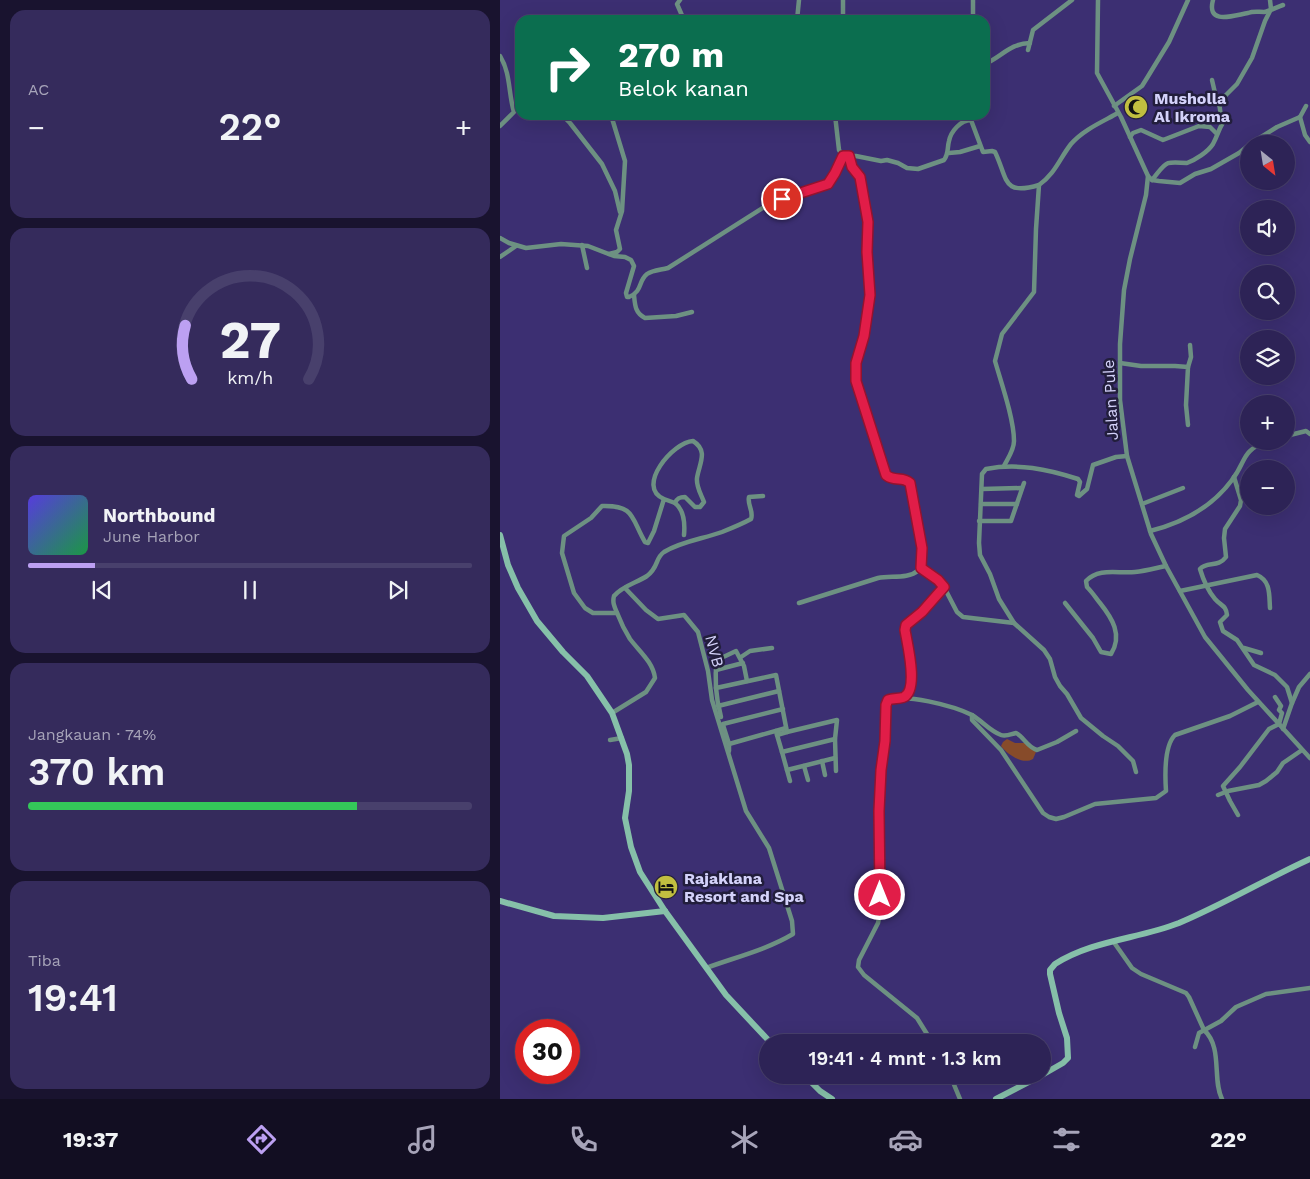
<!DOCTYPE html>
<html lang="id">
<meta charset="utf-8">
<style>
body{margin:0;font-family:"Work Sans",sans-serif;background:#352b5c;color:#f1f3f6;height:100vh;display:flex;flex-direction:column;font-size:19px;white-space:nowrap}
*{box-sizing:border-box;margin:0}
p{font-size:16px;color:#a7a4b9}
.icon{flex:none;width:28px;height:28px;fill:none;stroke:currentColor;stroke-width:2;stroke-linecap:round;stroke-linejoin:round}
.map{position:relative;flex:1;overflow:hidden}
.sheet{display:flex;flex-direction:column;gap:10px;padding:10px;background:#19132f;width:500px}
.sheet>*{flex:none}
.banner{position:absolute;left:15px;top:15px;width:475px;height:105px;border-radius:15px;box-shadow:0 5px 20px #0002,0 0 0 1px #48406c;background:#0b6e4f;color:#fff;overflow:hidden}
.needle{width:32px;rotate:150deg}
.buttons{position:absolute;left:740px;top:135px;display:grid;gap:10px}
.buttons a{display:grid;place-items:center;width:55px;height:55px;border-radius:50%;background:#2d2356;box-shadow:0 5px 20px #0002,0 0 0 1px #48406c;font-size:25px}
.speed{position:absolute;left:15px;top:1019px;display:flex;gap:10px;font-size:25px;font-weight:700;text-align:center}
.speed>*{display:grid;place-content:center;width:65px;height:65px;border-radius:50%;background:#2d2356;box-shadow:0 5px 20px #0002,0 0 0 1px #48406c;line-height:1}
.speed .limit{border:8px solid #d22;background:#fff;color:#111}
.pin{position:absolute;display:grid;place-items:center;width:42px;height:42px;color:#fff;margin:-21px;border:2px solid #fff;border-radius:50%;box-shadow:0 1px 5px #0007}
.me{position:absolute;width:55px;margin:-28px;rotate:0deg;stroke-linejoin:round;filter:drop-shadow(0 0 4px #0008)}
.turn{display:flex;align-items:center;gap:18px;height:105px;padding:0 20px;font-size:22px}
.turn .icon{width:65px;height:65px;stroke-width:2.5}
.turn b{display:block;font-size:35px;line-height:42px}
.big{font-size:38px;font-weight:600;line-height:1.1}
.sheet .widget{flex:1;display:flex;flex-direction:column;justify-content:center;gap:8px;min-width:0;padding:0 18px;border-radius:15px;background:#352b5c}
.sheet .dial{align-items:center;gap:0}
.dial svg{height:130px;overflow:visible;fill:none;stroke:#48406c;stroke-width:7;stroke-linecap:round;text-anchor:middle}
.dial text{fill:#f1f3f6;stroke:none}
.song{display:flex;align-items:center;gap:15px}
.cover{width:60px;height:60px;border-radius:8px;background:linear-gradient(135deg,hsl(250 70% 55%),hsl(140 70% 35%))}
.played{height:5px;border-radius:2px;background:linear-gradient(90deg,#bca0f2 15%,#48406c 15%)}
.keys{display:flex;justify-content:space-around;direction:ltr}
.heat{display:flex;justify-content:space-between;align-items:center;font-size:28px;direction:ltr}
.charge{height:8px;border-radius:4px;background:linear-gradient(90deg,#34c759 74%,#48406c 0)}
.trip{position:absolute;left:259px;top:1034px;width:292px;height:50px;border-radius:25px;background:#2d2356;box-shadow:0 5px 20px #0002,0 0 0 1px #48406c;font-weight:600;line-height:50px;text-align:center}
.tabs{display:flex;height:80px;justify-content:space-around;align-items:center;background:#120e22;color:#a7a4b9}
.tabs .icon{width:35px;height:35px}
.tabs .on{color:#bca0f2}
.tabs b{font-size:22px;color:#f1f3f6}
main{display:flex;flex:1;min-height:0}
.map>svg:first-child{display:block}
.green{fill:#874b2a}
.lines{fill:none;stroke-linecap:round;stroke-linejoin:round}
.street{stroke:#6d9182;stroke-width:4.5}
.secondary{stroke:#86c0a9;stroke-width:6}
.route-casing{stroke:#92132f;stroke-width:12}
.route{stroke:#e11d48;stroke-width:9}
.labels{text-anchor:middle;stroke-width:5;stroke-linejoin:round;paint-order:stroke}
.poi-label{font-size:16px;font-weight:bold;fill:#d4d2fa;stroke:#221e3c;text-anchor:start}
.street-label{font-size:16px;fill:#d4d2fa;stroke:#221e3c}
</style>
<main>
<section class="sheet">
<div class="widget"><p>AC</p>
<div class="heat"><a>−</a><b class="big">22°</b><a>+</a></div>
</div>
<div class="widget dial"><svg viewBox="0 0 100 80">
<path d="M14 69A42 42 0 1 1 86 69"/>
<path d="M14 69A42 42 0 0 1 10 36" stroke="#bca0f2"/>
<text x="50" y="56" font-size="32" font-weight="700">27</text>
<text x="50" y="72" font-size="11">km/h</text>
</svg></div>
<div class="widget">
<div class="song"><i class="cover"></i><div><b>Northbound</b><p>June Harbor</p></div></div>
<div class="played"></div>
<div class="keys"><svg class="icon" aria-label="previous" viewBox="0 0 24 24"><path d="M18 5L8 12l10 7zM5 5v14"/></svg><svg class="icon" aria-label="pause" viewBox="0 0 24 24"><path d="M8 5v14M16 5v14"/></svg><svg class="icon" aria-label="next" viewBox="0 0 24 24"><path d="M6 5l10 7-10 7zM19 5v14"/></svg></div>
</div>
<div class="widget"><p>Jangkauan · 74%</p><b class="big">370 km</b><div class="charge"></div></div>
<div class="widget"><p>Tiba</p><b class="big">19:41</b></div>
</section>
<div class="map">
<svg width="810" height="1099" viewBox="0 0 810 1099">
<rect width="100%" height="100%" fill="#3c2f72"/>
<!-- green -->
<path class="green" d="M507,739L515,743H528L536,752L533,759C523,765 508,755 501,746L503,742Z"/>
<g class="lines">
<!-- street -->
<g class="street">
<path d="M180,0L177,4L184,20"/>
<path d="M598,0L597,73L621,117L648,176L646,195L630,259L624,290L620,344V400L627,456L651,534L666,566L705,637L748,690L810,758"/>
<path d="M713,0C706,26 735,15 748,13C753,11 758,12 764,12C770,11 777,7 783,5"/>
<path d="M297,20L299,0"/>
<path d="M343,20V0"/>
<path d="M473,20V0"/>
<path d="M528,50L533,30L572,0"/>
<path d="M0,56C11,74 8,92 14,112L0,126"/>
<path d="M485,64C501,57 511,43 530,43"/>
<path d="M712,80L715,93L719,102L722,124"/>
<path d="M719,102L737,84L752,58L765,21L771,9L770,0"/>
<path d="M614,106L642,86L647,78L669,42L688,0"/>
<path d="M62,115L70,123L102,164L115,191L120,212"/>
<path d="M335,115L339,150L343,156H356L381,161L387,160L398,163L407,168L418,169L444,160C449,153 447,148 449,141C451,131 461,120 471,120"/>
<path d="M481,115L471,120L483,152L492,151L495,152C508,179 502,196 539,185"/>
<path d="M800,117L805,135L810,142"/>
<path d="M630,137L633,133L641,130L663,140L699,126L710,127L717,134"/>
<path d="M750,144L777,127L800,117L806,106"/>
<path d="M449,153L460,152L480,146"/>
<path d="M648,176L652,180L659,181L680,183L695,174L711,169L739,153L749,145"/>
<path d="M652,180C667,162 663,161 687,163C695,160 708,152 713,144C719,133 719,126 728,115"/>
<path d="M0,238L9,243L26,248L61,244L88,246L114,256L125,257L131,260L134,266L126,293L127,297H129C143,291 138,281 147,274C153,270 161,270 168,268L269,204L328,184L335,173L343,156"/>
<path d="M82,245L87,268"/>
<path d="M109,254L117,252L120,249L116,230L122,211L125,161L111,115"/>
<path d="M0,257L16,246"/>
<path d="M134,295C135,305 135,313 145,318L176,316L192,312"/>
<path d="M620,363L641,366H675L688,367L686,405L688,425"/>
<path d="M688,367L691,357L690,345"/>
<path d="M786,436L806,431L810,434"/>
<path d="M627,456L616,457L593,465L587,489L579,496L577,495L580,482L578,479C547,469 518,463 486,469L482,474L479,543L480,555L490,574L499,599L514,623L544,650L550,659L555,677L560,686L567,694L581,718L603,736L618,746L633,761L636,772"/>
<path d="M504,466C508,458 514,450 514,441C514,419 501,382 495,361L502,334L534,292L536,229L539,185C555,174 560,158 571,144C583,130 602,122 618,113"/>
<path d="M734,477L741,500L740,506L725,529L724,538L726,557C718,568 707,561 700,569C703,579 709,592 715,599C721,606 726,605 727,615L720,622L723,631L737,640L754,665L775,675L787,687L792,703L783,729"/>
<path d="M482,489L521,488"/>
<path d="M175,503C184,510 185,524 184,535"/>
<path d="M481,504H517"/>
<path d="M642,504L683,488"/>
<path d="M479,521H511L524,483"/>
<path d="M650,531C682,523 712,507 732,480C747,461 740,451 768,441"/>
<path d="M444,587L457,612L463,617L514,623"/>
<path d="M125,588L146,610L158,619L184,615L198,632L208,671L212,700L246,811L269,848L292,921L293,934C266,950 236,957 206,968"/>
<path d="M680,591L757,575C771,581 769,595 770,608"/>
<path d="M299,603L378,578C391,575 407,580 419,570C428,563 412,496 410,483C404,476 394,482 386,475L356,381V363L364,336L370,295L367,252L368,222L360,177L352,167L349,156"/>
<path d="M565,603L593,638L601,652L611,654C623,635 612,618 600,603C596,598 592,592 587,587L586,581C599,567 619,574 635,572C646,571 656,568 666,566"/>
<path d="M117,613H93L85,608L74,593L62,553L64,536L91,518L102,506C135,505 131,518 145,542L148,543L154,531L164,499C135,487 173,442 193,441C209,451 199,464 197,478C196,487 201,494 204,502L200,507H195L185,497C180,497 177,498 175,503L164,499"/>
<path d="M744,648L761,653"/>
<path d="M241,657L250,651L272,648"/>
<path d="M216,670L243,663"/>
<path d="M216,688L276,675L287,732L277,735L276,731"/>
<path d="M404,697C419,680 409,650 405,630L406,625L422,612L444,587L438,579L421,568"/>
<path d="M792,703L799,687L810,674"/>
<path d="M218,706L279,691"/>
<path d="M112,713L146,692L155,678C153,662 139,651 130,639C125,631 121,623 118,615C115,608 112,603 114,596C122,586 136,583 147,576C159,567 155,558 164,552C182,541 203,539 222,532C232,528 242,524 251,519C254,511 247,505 249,497L263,496"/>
<path d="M472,715V720L501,750L543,813L549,817L556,819L564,817L595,804L656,798L666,791C665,776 664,746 675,735L730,716L758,702"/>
<path d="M221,717C216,698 214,679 217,660L236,651L244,666L247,681"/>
<path d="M223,724L283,709"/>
<path d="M223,725L229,744V751"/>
<path d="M287,732L337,720L335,739L336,771"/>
<path d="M277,735L282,752L335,739"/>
<path d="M110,740L122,738"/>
<path d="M229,744L286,728"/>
<path d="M282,752L290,781"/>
<path d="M322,761L325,775"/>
<path d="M304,766L308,780"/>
<path d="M287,770L335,758"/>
<path d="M718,795L728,791L759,785L766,781L777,772L783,763L802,750"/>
<path d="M738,815L730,801L723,786L740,767L769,729L779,724L782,713L779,710L781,706L775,697"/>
<path d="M613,941L632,968L641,974L686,993L689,997L704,1030C723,1047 712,1080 722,1099"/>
<path d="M432,1042L417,1018L364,975L358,967L359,960L378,923L380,913L379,811L386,702C401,691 456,707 472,715C482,721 490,731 501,735C506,737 511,734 516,733C524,737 527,747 537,750L557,742L576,731"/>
<path d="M695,1047L699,1033L721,1021L736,1007L766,994L810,988"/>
<path d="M450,1075L460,1099"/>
</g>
<!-- secondary -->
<g class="secondary">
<path d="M0,535L8,565L18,588L37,621L63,652L87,676L112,713L127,754L129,765V791L125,818L131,847L140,872L165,911L226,995L270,1042"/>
<path d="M0,901L54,916L103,918L165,911"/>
<path d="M304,1075L320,1091L332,1099"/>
<path d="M542,1075L563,1063L568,1058L567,1038L559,1013L550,974V970L555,964C593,940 638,939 679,923C724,904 766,879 810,859"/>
<path d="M496,1099L542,1075"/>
</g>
</g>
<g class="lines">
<!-- route casing -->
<g class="route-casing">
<path id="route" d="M282,199L328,184L335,173L343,156H349L352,167L360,177L368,222L367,252L370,295L364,336L356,363V381L386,475C394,482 403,476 410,483L422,548L421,568L438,580L444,587L422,612L406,625L405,630C407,643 419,689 404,697C400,699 393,698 388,700L386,705L385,741L381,770L379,811L380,895"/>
</g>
<!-- route -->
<use href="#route" class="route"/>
</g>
<!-- icons -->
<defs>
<g id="mosque-disc" transform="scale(1.25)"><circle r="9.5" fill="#c1be40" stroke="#221e3c"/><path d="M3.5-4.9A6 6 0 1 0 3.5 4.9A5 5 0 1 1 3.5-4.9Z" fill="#111"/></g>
<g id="hotel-disc" transform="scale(1.25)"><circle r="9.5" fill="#c1be40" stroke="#221e3c"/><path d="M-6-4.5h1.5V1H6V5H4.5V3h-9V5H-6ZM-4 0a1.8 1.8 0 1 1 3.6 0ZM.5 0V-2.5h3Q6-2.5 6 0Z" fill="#111"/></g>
</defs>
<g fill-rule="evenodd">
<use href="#mosque-disc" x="636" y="107"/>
<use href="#hotel-disc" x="166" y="887"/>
</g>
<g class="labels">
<!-- poi labels -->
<g class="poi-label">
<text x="654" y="104">Musholla<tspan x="654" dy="18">Al Ikroma</tspan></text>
<text x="184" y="884">Rajaklana<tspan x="184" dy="18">Resort and Spa</tspan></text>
</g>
<!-- street labels -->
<g class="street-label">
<text transform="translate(610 400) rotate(-93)" y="6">Jalan Pule</text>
<text transform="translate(215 651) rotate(75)" y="6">NVB</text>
</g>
</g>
</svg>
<div class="buttons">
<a><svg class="needle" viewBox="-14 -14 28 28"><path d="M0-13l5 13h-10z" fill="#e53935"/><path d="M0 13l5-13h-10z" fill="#a7a4b9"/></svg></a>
<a><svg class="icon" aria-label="sound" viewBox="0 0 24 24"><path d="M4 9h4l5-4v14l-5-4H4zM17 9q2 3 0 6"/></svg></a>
<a><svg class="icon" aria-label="search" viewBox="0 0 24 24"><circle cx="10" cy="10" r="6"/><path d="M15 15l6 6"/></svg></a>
<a><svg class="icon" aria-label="layers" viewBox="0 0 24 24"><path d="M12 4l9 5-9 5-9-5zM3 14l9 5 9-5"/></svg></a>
<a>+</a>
<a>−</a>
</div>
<div class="speed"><div class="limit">30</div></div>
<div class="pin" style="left:282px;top:199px;background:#d93025"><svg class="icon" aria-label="arrive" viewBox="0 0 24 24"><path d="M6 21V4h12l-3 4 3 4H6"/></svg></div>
<svg class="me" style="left:380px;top:895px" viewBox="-20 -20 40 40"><circle r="17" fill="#e11d48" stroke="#fff" stroke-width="3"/><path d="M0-11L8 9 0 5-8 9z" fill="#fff"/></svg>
<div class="trip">19:41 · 4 mnt · 1.3 km</div>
<div class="banner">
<div class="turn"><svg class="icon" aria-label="right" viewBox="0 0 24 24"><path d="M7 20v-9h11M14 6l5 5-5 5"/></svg><div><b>270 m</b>Belok kanan</div></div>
</div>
</div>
</main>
<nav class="tabs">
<b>19:37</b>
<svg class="icon on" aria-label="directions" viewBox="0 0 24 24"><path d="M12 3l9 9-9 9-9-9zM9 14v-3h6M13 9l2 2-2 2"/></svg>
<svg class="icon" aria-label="music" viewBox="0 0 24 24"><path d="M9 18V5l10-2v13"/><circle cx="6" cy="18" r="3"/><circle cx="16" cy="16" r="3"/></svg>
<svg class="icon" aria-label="phone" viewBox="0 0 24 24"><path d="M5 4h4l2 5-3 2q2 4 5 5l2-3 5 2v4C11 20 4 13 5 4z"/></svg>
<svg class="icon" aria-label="climate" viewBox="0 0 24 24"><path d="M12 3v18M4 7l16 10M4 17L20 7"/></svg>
<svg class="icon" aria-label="car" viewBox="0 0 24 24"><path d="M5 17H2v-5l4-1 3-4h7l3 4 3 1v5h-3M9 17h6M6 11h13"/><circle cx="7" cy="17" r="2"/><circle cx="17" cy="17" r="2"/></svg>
<svg class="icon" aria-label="filters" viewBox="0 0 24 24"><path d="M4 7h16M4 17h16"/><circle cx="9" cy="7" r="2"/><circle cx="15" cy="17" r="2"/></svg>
<b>22°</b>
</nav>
